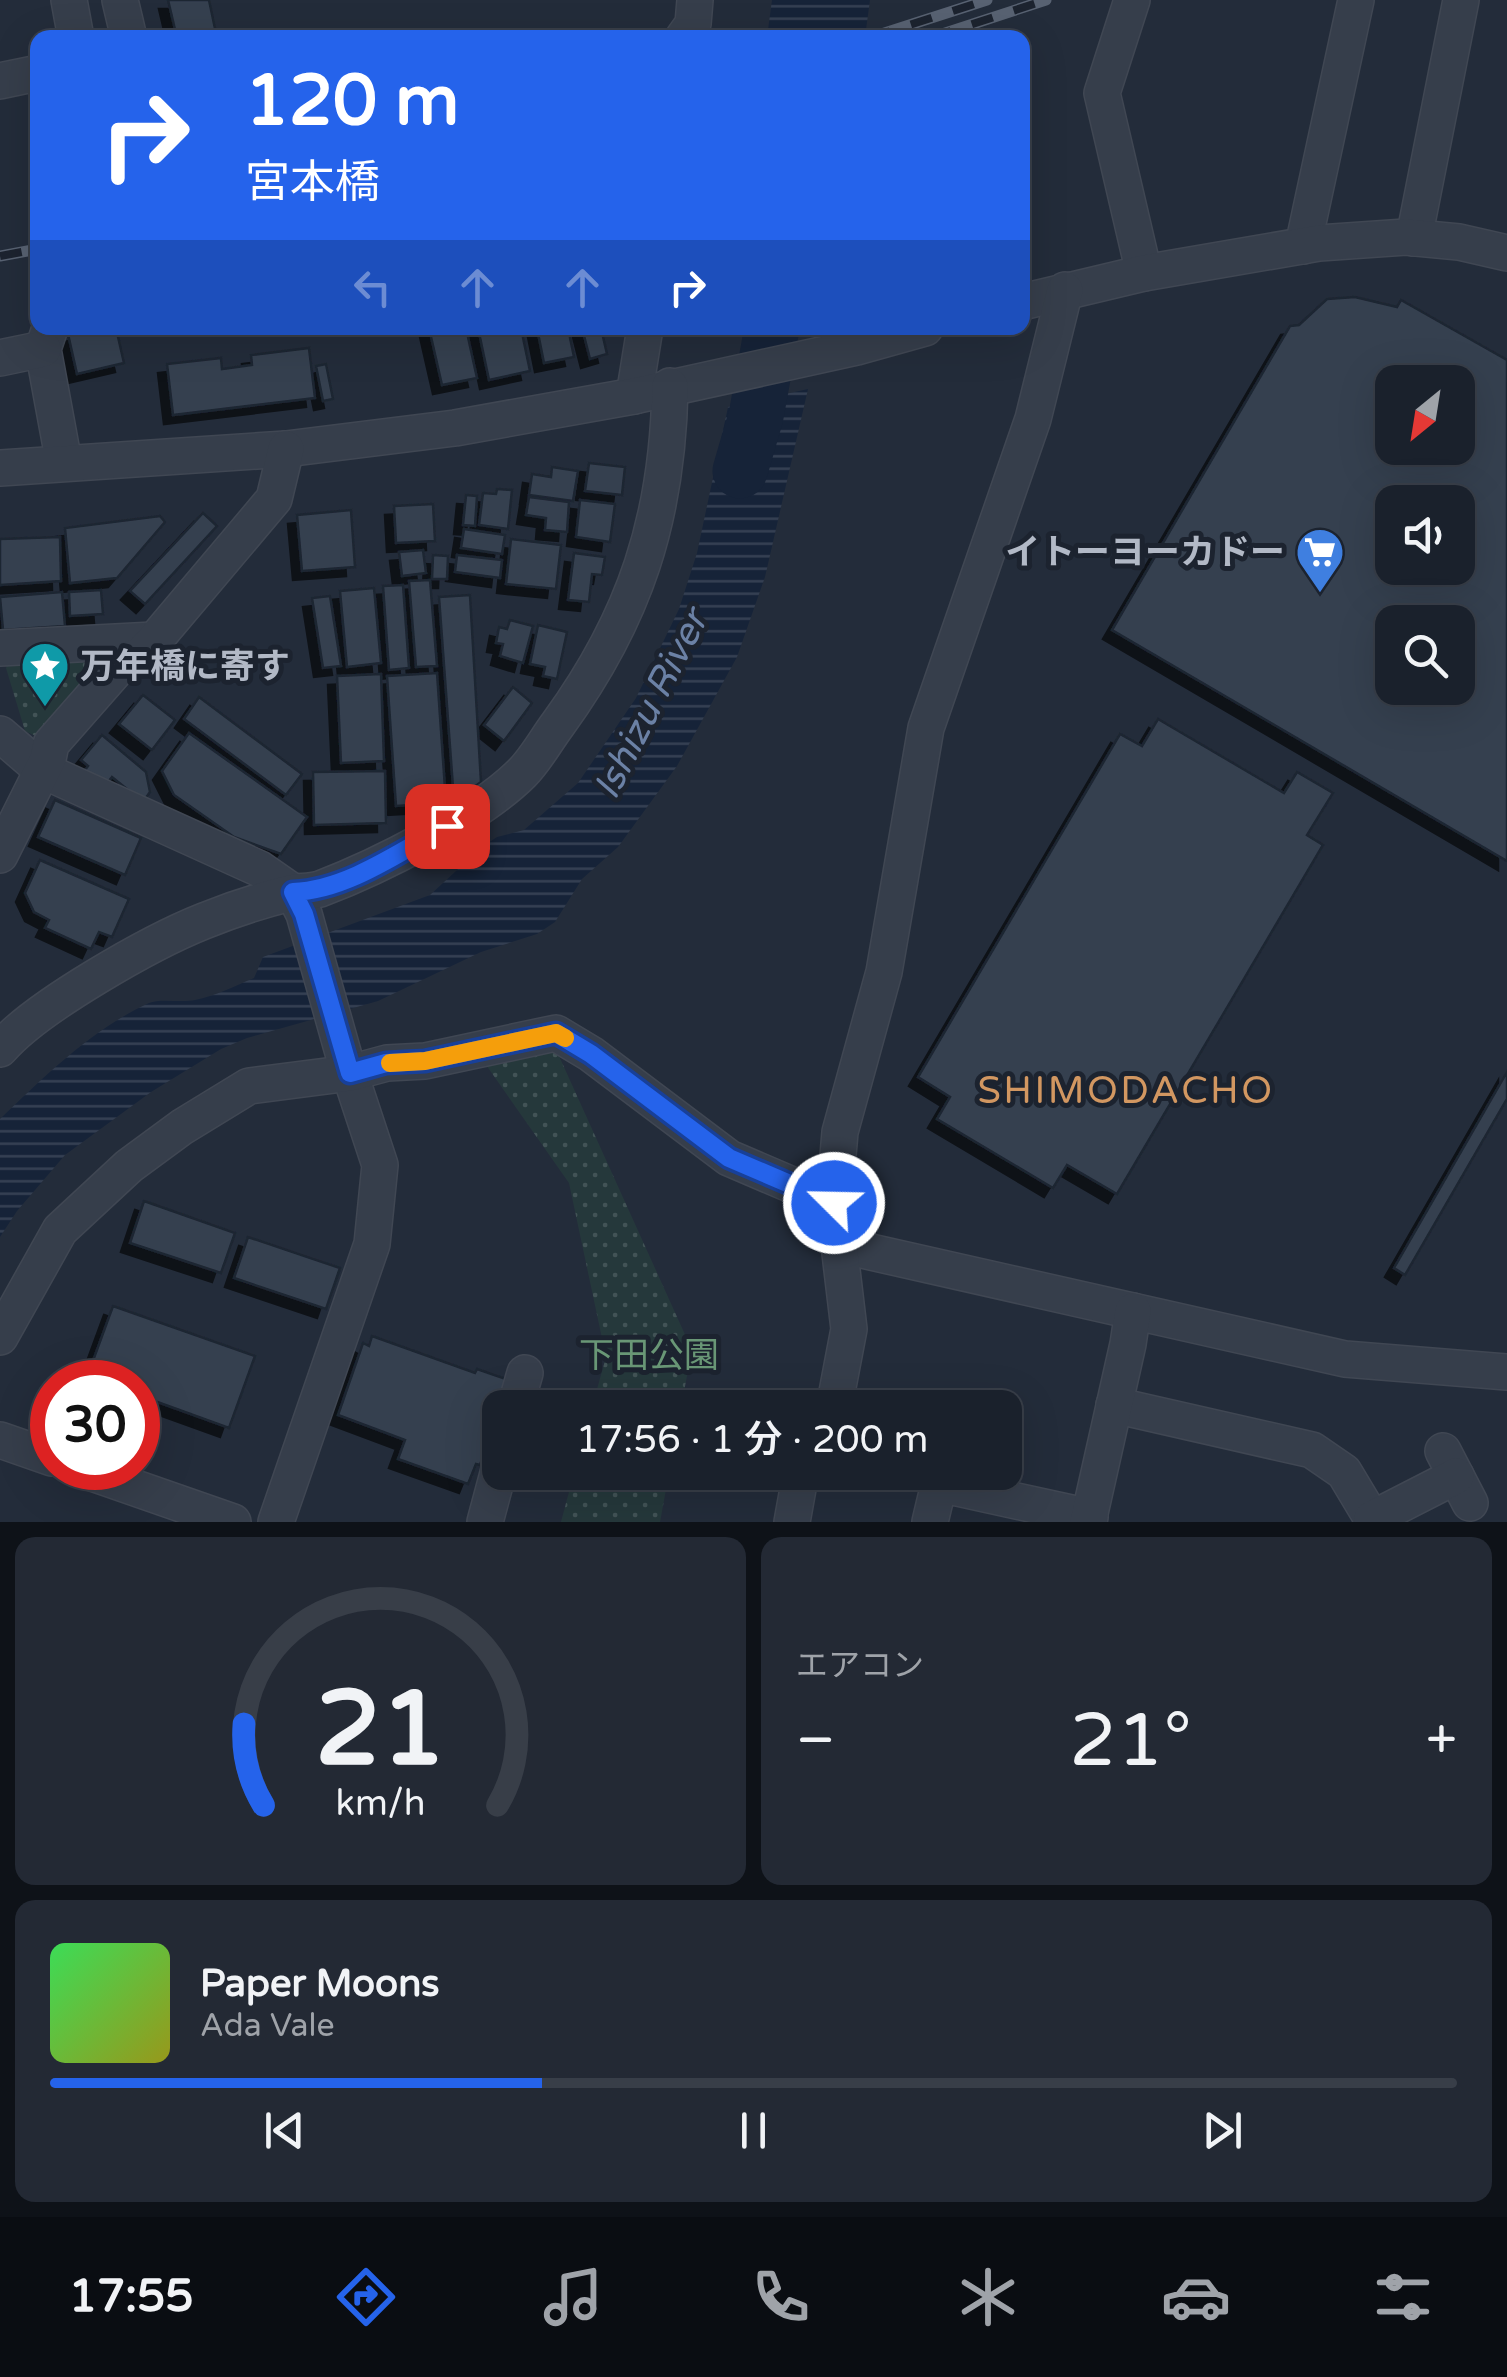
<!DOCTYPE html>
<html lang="ja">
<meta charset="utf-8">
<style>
body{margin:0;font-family:"Varela Round","Noto Sans JP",sans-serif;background:#232934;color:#f1f3f6;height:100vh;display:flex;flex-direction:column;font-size:38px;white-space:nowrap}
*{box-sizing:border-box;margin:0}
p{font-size:32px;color:#9fa3a9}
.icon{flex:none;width:55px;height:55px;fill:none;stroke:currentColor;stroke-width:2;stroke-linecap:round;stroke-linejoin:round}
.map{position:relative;height:1522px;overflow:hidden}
.sheet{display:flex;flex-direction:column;gap:15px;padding:15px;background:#0e1218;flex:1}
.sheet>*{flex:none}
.banner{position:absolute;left:30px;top:30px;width:1000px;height:305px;border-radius:20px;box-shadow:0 10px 40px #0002,0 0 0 2px #383e48;background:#2563eb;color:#fff;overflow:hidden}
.needle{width:65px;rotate:210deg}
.controls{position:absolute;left:1375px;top:365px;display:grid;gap:20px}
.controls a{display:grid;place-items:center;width:100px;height:100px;border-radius:20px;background:#1a212c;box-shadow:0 10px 40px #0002,0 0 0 2px #383e48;font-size:50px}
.speed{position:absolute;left:30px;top:1360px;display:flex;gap:20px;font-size:50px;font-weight:700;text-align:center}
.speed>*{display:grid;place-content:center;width:130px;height:130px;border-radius:50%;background:#1a212c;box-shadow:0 10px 40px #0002,0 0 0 2px #383e48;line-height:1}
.speed .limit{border:15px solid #d22;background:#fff;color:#111}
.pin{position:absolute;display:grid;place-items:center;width:85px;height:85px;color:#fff;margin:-42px;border-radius:20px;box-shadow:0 5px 15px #0006}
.me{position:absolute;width:110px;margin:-55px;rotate:293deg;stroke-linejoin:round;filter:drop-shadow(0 0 8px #0008)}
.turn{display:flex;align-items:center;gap:35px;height:210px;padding:0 50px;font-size:45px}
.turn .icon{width:130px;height:130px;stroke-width:2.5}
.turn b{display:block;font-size:70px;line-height:85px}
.lanes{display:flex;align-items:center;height:95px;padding:0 50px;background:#0003;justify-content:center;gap:50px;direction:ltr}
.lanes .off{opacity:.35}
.big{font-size:75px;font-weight:600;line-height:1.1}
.sheet .widget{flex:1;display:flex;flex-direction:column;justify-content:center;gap:15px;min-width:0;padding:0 35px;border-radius:20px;background:#232934}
.sheet .dial{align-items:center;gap:0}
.dial svg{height:260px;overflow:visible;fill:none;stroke:#383e48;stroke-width:7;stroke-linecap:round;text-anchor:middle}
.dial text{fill:#f1f3f6;stroke:none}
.song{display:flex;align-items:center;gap:30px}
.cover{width:120px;height:120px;border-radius:15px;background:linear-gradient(135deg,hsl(130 70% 55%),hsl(60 70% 35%))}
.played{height:10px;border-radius:5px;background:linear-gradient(90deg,#2563eb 35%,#383e48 35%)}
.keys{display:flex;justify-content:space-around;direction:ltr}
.heat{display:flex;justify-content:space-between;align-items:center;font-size:55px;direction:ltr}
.sheet .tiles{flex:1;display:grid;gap:15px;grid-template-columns:1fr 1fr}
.widget:last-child{grid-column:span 2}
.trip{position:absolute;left:482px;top:1390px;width:540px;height:100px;border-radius:20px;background:#1a212c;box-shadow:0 10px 40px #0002,0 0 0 2px #383e48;font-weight:600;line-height:100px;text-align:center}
.tabs{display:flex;height:160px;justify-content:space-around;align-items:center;background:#0a0d12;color:#9fa3a9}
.tabs .icon{width:70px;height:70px}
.tabs .selected{color:#2563eb}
.tabs b{font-size:45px;color:#f1f3f6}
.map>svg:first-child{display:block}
.green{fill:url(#green-dots)}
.water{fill:url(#water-rules)}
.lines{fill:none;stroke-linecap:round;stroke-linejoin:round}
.river{stroke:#162338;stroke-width:55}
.building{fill:#354050;stroke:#1e2531;stroke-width:2.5;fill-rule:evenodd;filter:url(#shadow)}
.minor-casing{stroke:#404753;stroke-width:38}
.minor{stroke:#363e4b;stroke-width:35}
.rail-casing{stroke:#586272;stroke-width:11}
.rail{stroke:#1c232f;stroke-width:8;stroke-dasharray:22;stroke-linecap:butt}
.route-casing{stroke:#184099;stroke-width:25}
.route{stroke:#2563eb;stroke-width:18}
.slow{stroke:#f59e0b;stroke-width:18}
.labels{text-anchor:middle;stroke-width:10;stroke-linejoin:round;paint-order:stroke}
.poi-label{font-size:35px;font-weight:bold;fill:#b2b9c6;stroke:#1c232f;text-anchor:end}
.park-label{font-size:35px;fill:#699776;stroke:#1c232f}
.water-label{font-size:38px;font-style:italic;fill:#6b81a5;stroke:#1c232f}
.neighbourhood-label{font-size:38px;letter-spacing:2.5px;fill:#d29761;stroke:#1c232f}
</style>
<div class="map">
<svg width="1507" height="1522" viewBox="0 0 1507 1522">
<defs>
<pattern id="green-dots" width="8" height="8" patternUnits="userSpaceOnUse" patternTransform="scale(2.5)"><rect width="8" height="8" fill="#25383b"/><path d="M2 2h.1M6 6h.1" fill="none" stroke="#425356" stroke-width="1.8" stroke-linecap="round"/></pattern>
<pattern id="water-rules" width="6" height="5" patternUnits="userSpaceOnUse" patternTransform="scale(2.5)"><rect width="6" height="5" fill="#162338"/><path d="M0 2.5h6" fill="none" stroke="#364153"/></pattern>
<filter id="shadow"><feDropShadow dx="-9" dy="9" stdDeviation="0" flood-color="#0009"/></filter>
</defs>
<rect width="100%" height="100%" fill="#232c3a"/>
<!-- green -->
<g class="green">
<path d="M12,657H110L38,737L25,731L6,668Z"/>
<path d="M554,1045L692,1350L681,1407H592L606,1357L569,1183L484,1062Z"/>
<path d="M574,1473H669L660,1522H561Z"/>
</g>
<!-- water -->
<g class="water">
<path d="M772,0H870L865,37H767Z"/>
<path d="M808,389L765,577L737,657L677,766L618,847L582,879L555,922L537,934L481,952L378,1001L247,1038L221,1049L151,1092L65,1155L17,1211L0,1237V1119C44,1077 92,1029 149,1003C160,998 181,1003 195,1000C215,996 235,986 254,978L263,957L430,895L482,847L497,837L524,830L578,783L636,698L679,609L697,553L728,407Z"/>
</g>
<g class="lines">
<!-- river -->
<path class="river" d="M740,471L756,416L772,328"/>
</g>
<!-- building -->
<g class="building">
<path d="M168,0H209L217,38H177Z"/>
<path d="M1355,297L1397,307L1401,300L1507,360V861L1112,630L1290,326L1299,325L1327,299ZM1392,382H1458V448H1392ZM1392,502H1458V568H1392ZM1392,622H1458V688H1392Z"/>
<path d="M99,328H116L124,363L77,374L68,334Z"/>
<path d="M429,328H466L477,378L442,385Z"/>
<path d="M478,328H521L530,371L489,380Z"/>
<path d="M537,328H568L574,357L544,363Z"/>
<path d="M582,328H601L607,354L590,359Z"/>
<path d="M309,348L315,398L173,415L167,364L221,358L222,369L252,365L251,355Z"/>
<path d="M326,364L333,399L323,401L316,366Z"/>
<path d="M589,463L625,467L622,495L585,491Z"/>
<path d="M552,467L578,471L573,501L529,495L532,474L551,477Z"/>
<path d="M497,489L512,490L508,529L479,525L483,493L496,494Z"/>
<path d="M466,495L477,496L475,526L463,525Z"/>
<path d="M529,497L569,502L567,532L545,530L546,518L526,515Z"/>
<path d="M580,500L615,504L610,542L576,537Z"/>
<path d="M433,504L435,541L396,543L394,506Z"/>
<path d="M351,510L355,567L302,571L297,515Z"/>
<path d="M203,513L217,526L145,604L130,591Z"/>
<path d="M160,516L165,522L117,578L70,583L65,528Z"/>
<path d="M464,529L505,535L502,554L461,548Z"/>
<path d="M60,537L61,581L0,585V539Z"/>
<path d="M511,539L561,545L556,589L506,584Z"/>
<path d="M423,550L426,573L402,576L399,552Z"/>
<path d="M574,553L605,557L602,575L592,574L589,602L568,600Z"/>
<path d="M433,555L448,556L447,579H432Z"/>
<path d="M457,555L502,560L500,578L455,572Z"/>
<path d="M430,580L437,666L416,667L409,581Z"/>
<path d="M403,585L409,668L389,670L383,586Z"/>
<path d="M374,588L381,663L347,667L340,591Z"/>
<path d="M101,590L103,614L70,616L69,592Z"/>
<path d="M62,592L65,626L3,630L0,597Z"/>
<path d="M470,595L481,782L454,801L439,597Z"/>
<path d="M330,596L341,666L323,668L312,598Z"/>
<path d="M510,620L533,626L523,663L500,656L503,644L496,643L499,627L507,629Z"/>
<path d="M538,625L567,632L557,679L543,676L545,667L530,664Z"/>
<path d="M437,673L446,803L396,806L387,676Z"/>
<path d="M381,674L384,761L341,763L337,676Z"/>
<path d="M513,687L532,703L504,741L484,725Z"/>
<path d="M143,695L175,720L152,750L119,724Z"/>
<path d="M199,697L302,774L286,795L184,719Z"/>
<path d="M1158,719L1284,793L1297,772L1333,793L1307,835L1323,845L1117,1194L1067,1165L1053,1188L937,1119L950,1097L918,1077L1120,734L1142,746Z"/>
<path d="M189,733L307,817L281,854L234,837L174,795L162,771Z"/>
<path d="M102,735L146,772L150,792L143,802L112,777L105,786L85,770L88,766L81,760Z"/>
<path d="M385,771L386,823L314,825L313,772Z"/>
<path d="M55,800L141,838L125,875L38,837Z"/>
<path d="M40,860L129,899L112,937L99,932L91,949L45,928L49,920L34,912L25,893Z"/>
<path d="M1507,1072V1099L1405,1275L1394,1268Z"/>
<path d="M144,1201L235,1233L221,1273L130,1243Z"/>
<path d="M248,1237L340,1268L326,1309L234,1278Z"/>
<path d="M113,1306L255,1356L229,1428L138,1395V1382H102L87,1377Z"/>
<path d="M372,1336L475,1373L477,1369L506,1379L500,1409L480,1465L476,1464L468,1484L398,1459L405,1440L338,1415L363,1343L369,1346Z"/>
</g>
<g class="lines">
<!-- minor casing -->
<g class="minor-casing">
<g id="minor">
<path d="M69,0L76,38"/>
<path d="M120,0L129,38"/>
<path d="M1132,0L1102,93L1144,273"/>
<path d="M683,38L693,24L695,0"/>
<path d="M0,81L38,73"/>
<path d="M1414,238L1461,0"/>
<path d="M1303,246L1356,0"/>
<path d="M1022,302L1144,273L1319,243L1406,237L1459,242L1507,253"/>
<path d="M50,328L43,349L64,463"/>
<path d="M0,358L43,349"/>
<path d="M634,396L645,328"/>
<path d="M0,468L286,449L455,428L634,396L857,347L925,328"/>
<path d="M0,648L154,640"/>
<path d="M0,734L42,770L260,869L293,892L304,914L344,1056L380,1165L372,1244L276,1522"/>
<path d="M0,855L48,759L51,744L124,661L141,655L155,640L274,499L286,449"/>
<path d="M0,1049C36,1007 151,942 204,921C231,910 262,900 290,893C300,891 310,892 320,889C378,867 478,817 522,773C536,759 546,740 558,724C635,618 668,518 670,386"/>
<path d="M840,1245L1345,1359L1507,1372"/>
<path d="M0,1337L60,1230L129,1166L182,1127L249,1086L350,1073L387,1063L425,1061L556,1033L591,1054L729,1158L834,1203"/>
<path d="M1114,1405L1312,1450L1344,1472L1374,1522"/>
<path d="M515,1408L525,1373"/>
<path d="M834,1408L849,1329L834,1203L840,1132L884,972L926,728L1033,419L1065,290"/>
<path d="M0,1440L52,1458"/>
<path d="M1443,1451L1470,1503"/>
<path d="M78,1468L233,1522"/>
<path d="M1372,1519L1456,1476"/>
<path d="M485,1522L500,1466"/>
<path d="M792,1522L799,1483L805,1472"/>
<path d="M930,1522L939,1484L1090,1517"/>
<path d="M1088,1522L1128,1344L1133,1311"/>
</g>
</g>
<!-- minor -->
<use href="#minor" class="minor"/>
<!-- rail casing -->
<g class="rail-casing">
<g id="rail">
<path d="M869,38L987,0"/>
<path d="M930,38L1046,0"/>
<path d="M0,256L38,249"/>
</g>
</g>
<!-- rail -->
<use href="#rail" class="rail"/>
</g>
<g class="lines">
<!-- route casing -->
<g class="route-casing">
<path id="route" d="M447,826C401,851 347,890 293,892L304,914L350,1073L386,1063L425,1061L556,1033L591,1054L729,1158L834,1203"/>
</g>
<!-- route -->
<use href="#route" class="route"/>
<!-- slow -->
<path class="slow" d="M390,1063L425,1061L556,1033L565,1038"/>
</g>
<!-- icons -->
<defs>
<g id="supermarket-pin" transform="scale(2.5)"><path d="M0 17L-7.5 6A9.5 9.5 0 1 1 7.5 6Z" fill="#3f7fe0" stroke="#1c232f"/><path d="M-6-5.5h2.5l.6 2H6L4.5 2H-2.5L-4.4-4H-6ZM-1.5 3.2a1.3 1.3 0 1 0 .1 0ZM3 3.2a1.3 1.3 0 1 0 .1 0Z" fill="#fff"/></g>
<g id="sight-pin" transform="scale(2.5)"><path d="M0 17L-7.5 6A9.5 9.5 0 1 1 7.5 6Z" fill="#0f9aa8" stroke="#1c232f"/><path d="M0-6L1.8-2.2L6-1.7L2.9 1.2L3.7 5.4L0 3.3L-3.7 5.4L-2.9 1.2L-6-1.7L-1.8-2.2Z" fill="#fff"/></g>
</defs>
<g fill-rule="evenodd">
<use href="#supermarket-pin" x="1320" y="552"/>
<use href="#sight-pin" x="45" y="666"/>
</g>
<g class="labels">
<!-- poi labels -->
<g class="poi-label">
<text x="1285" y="564">イトーヨーカドー</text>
<text x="80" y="678" text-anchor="start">万年橋に寄す</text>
</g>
<!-- park labels -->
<g class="park-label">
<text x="649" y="1367">下田公園</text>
</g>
<!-- water labels -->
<g class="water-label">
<text transform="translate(650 704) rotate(-63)" y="13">Ishizu River</text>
</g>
<!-- neighbourhood labels -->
<g class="neighbourhood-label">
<text x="1126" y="1103">SHIMODACHO</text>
</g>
</g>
</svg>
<div class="controls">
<a><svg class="needle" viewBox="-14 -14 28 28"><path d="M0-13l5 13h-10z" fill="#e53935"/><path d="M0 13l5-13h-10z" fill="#9fa3a9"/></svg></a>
<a><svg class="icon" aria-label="sound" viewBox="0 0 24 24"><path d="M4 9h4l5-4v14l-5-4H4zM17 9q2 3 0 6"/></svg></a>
<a><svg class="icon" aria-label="search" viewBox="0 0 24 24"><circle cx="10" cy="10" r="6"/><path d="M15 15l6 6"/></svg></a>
</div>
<div class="speed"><div class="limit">30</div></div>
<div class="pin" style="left:447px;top:826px;background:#d93025"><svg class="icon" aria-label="arrive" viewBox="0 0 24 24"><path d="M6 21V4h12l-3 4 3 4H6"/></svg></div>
<svg class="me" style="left:834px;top:1203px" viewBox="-20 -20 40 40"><circle r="17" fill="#2563eb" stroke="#fff" stroke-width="3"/><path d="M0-11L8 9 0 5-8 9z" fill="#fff"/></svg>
<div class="trip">17:56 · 1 分 · 200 m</div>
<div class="banner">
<div class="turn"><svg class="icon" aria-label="right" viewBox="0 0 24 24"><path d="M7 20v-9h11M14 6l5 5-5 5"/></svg><div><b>120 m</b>宮本橋</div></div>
<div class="lanes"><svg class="icon off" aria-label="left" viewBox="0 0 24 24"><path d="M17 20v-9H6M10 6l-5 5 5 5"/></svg><svg class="icon off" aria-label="ahead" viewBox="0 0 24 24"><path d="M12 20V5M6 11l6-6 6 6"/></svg><svg class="icon off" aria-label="ahead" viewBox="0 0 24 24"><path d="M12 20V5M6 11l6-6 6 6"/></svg><svg class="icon" aria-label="right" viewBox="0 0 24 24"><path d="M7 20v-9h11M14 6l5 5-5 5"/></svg></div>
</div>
</div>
<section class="sheet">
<div class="tiles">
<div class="widget dial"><svg viewBox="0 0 100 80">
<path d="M14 69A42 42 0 1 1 86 69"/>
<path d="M14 69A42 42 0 0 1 8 44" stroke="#2563eb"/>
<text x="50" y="56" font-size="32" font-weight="700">21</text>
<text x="50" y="72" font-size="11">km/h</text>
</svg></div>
<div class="widget"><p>エアコン</p>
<div class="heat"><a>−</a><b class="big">21°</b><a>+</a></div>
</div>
<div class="widget">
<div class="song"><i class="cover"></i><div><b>Paper Moons</b><p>Ada Vale</p></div></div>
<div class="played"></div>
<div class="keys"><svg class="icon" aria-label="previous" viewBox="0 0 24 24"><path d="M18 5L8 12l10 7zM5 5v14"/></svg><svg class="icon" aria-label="pause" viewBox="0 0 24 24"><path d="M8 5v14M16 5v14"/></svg><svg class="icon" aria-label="next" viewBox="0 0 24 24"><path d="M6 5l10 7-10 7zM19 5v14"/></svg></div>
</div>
</div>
</section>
<nav class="tabs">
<b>17:55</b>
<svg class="icon selected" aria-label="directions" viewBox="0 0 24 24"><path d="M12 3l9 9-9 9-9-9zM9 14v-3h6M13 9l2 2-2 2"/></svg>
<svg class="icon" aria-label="music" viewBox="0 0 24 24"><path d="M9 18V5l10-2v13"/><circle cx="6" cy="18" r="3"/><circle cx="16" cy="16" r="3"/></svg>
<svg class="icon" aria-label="phone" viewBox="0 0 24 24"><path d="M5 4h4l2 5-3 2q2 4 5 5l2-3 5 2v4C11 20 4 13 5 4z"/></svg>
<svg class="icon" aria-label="climate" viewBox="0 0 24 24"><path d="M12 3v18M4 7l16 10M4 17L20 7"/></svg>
<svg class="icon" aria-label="car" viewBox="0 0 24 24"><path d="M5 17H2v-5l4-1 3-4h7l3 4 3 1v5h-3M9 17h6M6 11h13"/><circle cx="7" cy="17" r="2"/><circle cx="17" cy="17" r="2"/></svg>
<svg class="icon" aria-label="filters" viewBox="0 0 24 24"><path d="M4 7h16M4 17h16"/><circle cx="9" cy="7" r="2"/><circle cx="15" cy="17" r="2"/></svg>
</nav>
